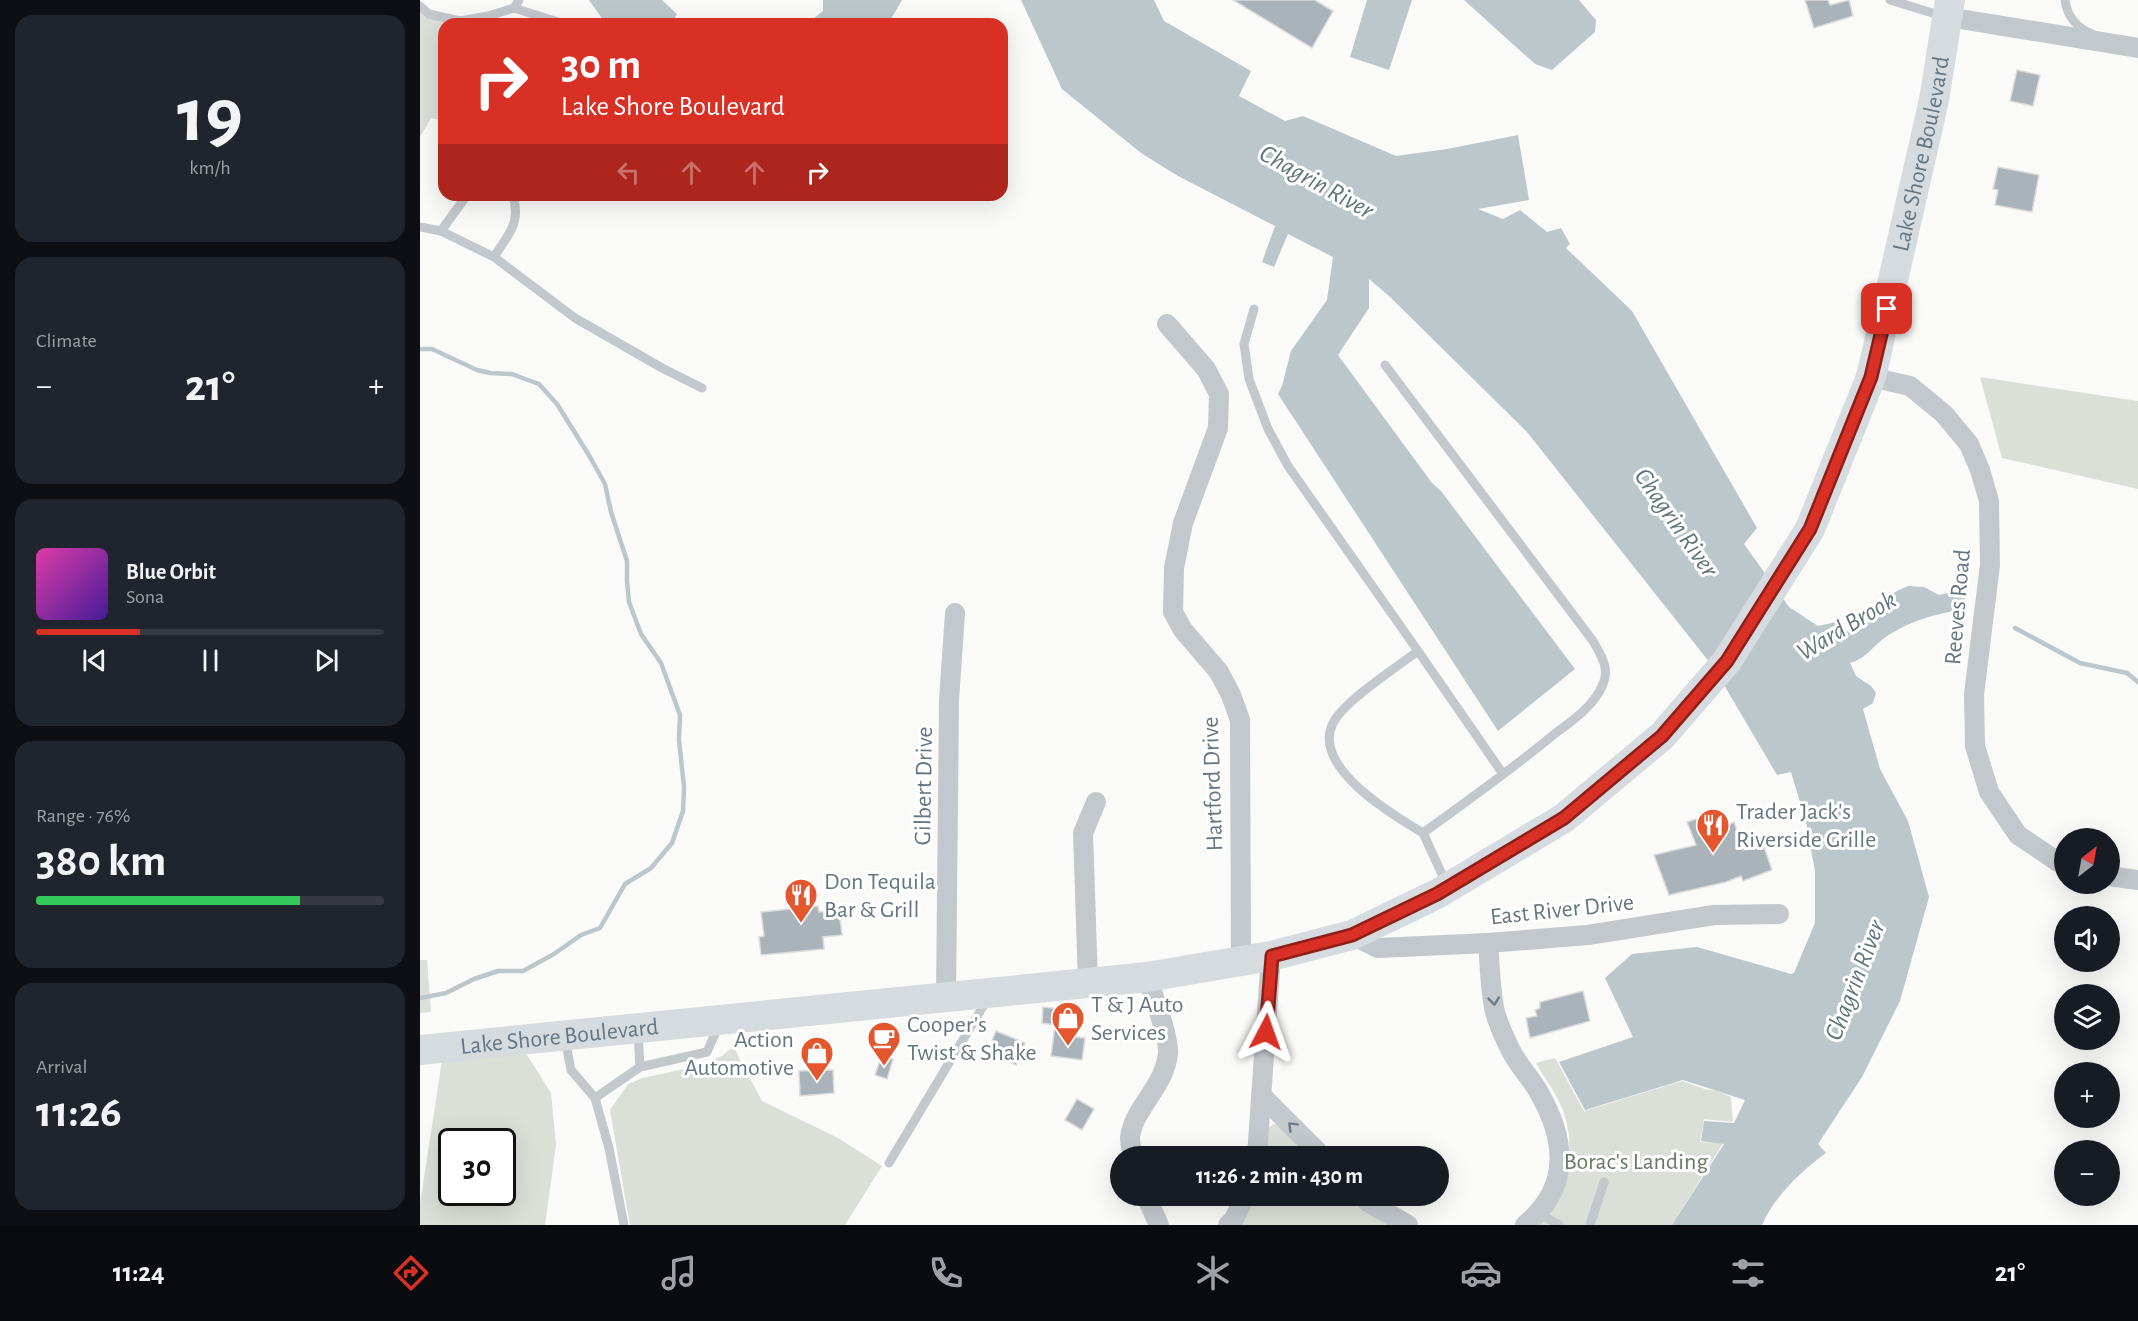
<!DOCTYPE html>
<meta charset="utf-8">
<style>
body{margin:0;font-family:"Alegreya Sans",sans-serif;background:#20242c;color:#f1f3f6;height:100vh;display:flex;flex-direction:column;font-size:22px;white-space:nowrap}
*{box-sizing:border-box;margin:0}
p{font-size:20px;color:#9ea1a6}
.icon{flex:none;width:33px;height:33px;fill:none;stroke:currentColor;stroke-width:2;stroke-linecap:round;stroke-linejoin:round}
.map{position:relative;flex:1;overflow:hidden}
.details{display:flex;flex-direction:column;gap:15px;padding:15px;background:#0d0f14;width:420px}
.details>*{flex:none}
.top-card{position:absolute;left:18px;top:18px;width:570px;height:183px;border-radius:18px;box-shadow:0 6px 24px #0002;background:#d93025;color:#fff;overflow:hidden}
.needle{width:39px;rotate:31deg}
.controls{position:absolute;left:1634px;top:828px;display:grid;gap:12px}
.controls a{display:grid;place-items:center;width:66px;height:66px;border-radius:50%;background:#171b24;box-shadow:0 6px 24px #0002;font-size:30px}
.speed{position:absolute;left:18px;top:1128px;display:flex;gap:12px;font-size:30px;font-weight:700;text-align:center}
.speed>*{display:grid;place-content:center;width:78px;height:78px;border-radius:50%;background:#171b24;box-shadow:0 6px 24px #0002;line-height:1}
.speed .limit{border:3px solid #111;border-radius:9px;background:#fff;color:#111}
.pin{position:absolute;display:grid;place-items:center;width:51px;height:51px;color:#fff;margin:-26px;border-radius:12px;box-shadow:0 3px 9px #0006}
.me{position:absolute;width:66px;margin:-33px;rotate:4deg;stroke-linejoin:round;filter:drop-shadow(0 0 4px #0008)}
.turn{display:flex;align-items:center;gap:21px;height:126px;padding:0 24px;font-size:27px}
.turn .icon{width:78px;height:78px;stroke-width:2.5}
.turn b{display:block;font-size:42px;line-height:51px}
.lanes{display:flex;align-items:center;height:57px;padding:0 24px;background:#0003;justify-content:center;gap:30px;direction:ltr}
.lanes .off{opacity:.35}
.big{font-size:45px;font-weight:600;line-height:1.1}
.details .widget{flex:1;display:flex;flex-direction:column;justify-content:center;gap:9px;min-width:0;padding:0 21px;border-radius:18px;background:#20242c}
.details .dial{align-items:center;gap:0}
.dial b{font-size:78px;line-height:1}
.song{display:flex;align-items:center;gap:18px}
.cover{width:72px;height:72px;border-radius:9px;background:linear-gradient(135deg,hsl(320 70% 55%),hsl(260 70% 35%))}
.played{height:6px;border-radius:3px;background:linear-gradient(90deg,#d93025 30%,#363941 30%)}
.keys{display:flex;justify-content:space-around;direction:ltr}
.heat{display:flex;justify-content:space-between;align-items:center;font-size:33px;direction:ltr}
.charge{height:9px;border-radius:4px;background:linear-gradient(90deg,#34c759 76%,#363941 0)}
.trip{position:absolute;left:690px;top:1146px;width:339px;height:60px;border-radius:30px;background:#171b24;box-shadow:0 6px 24px #0002;font-weight:600;line-height:60px;text-align:center}
.tabs{display:flex;height:96px;justify-content:space-around;align-items:center;background:#090b0e;color:#9ea1a6}
.tabs .icon{width:42px;height:42px}
.tabs .active{color:#d93025}
.tabs b{font-size:27px;color:#f1f3f6}
main{display:flex;flex:1;min-height:0}
.map>svg:first-child{display:block}
.green{fill:#dadfd7;fill-rule:evenodd}
.water{fill:#bbc7cb}
.lines{fill:none;stroke-linecap:round;stroke-linejoin:round}
.stream{stroke:#bbc7cb;stroke-width:4.5}
.building{fill:#aab3b9;stroke:#dcdcda;stroke-width:1.5}
.lane{stroke:#c3c8cc;stroke-width:9}
.street{stroke:#c3c8cc;stroke-width:20}
.primary{stroke:#d6dbdf;stroke-width:30}
.oneway{stroke:#6a7a87}
.route-casing{stroke:#8d1f18;stroke-width:15}
.route{stroke:#d93025;stroke-width:10}
.labels{text-anchor:middle;stroke-width:6;stroke-linejoin:round;paint-order:stroke}
.street-label{font-size:24px;fill:#657683;stroke:#fff}
.poi-label{font-size:24px;fill:#657683;stroke:#fff;text-anchor:start}
.park-label{font-size:24px;fill:#687a64;stroke:#fff}
.water-label{font-size:26px;font-style:italic;fill:#60757c;stroke:#fff}
</style>
<main>
<section class="details">
<div class="widget dial"><b>19</b><p>km/h</p></div>
<div class="widget"><p>Climate</p>
<div class="heat"><a>−</a><b class="big">21°</b><a>+</a></div>
</div>
<div class="widget">
<div class="song"><i class="cover"></i><div><b>Blue Orbit</b><p>Sona</p></div></div>
<div class="played"></div>
<div class="keys"><svg class="icon" aria-label="previous" viewBox="0 0 24 24"><path d="M18 5L8 12l10 7zM5 5v14"/></svg><svg class="icon" aria-label="pause" viewBox="0 0 24 24"><path d="M8 5v14M16 5v14"/></svg><svg class="icon" aria-label="next" viewBox="0 0 24 24"><path d="M6 5l10 7-10 7zM19 5v14"/></svg></div>
</div>
<div class="widget"><p>Range · 76%</p><b class="big">380 km</b><div class="charge"></div></div>
<div class="widget"><p>Arrival</p><b class="big">11:26</b></div>
</section>
<div class="map">
<svg width="1718" height="1225" viewBox="0 0 1718 1225">
<rect width="100%" height="100%" fill="#fafaf8"/>
<!-- green -->
<g class="green">
<path d="M0,12L34,24H24V121L11,118L0,137Z"/>
<path d="M1560,377L1718,401V489L1582,458Z"/>
<path d="M0,960H7L11,1012L0,1013Z"/>
<path d="M314,1046L319,1058L342,1101L418,1138L462,1166L425,1225H210L190,1110L208,1084L223,1078L277,1066L302,1056Z"/>
<path d="M70,1053L107,1055L131,1093L136,1145L125,1225H0V1204L22,1061ZM32,1142H82V1192H32Z"/>
<path d="M1135,1058L1164,1111L1262,1081L1285,1089L1297,1091L1311,1097L1313,1122L1284,1119L1280,1142L1303,1143L1252,1225H1118C1147,1200 1156,1153 1145,1117C1141,1100 1125,1079 1116,1063Z"/>
<path d="M853,1124L864,1125L896,1156H844L847,1129Z"/>
<path d="M834,1196H936L973,1225H817Z"/>
</g>
<!-- water -->
<g class="water">
<path d="M169,0H242L257,14L251,24H186Z"/>
<path d="M403,0H482L468,24H387L403,11Z"/>
<path d="M601,0H734L744,21L831,71L819,96L865,121L883,116L976,156L1027,149L1098,135L1109,200L1058,209L1083,219L1100,210L1127,232L1141,228L1150,244L1146,248L1212,311L1337,528L1324,544L1369,607L1398,626L1416,622L1431,634L1445,626L1475,592L1488,586L1504,587L1519,595L1546,589L1548,592L1539,610C1514,615 1495,619 1472,633C1455,642 1448,658 1430,663L1436,676L1451,686L1456,693L1453,703L1443,709L1460,769L1488,821L1509,897L1480,1001L1442,1077L1398,1144L1406,1153C1381,1171 1354,1197 1342,1225H1252L1304,1144L1281,1141L1284,1121L1314,1123L1325,1100L1263,1080L1165,1110L1139,1062L1213,1037L1185,978L1212,954L1277,947L1371,974L1374,973L1395,923V871L1386,822L1371,772L1357,775L1294,668L1107,432L969,296L949,279V308L918,355L1012,483L1021,491L1155,669L1078,731L858,394L862,386L871,351L907,300L913,257L868,234L854,267L842,262L855,226L758,176L721,153L642,89Z"/>
<path d="M947,0H992L969,70L930,57Z"/>
<path d="M1044,0H1159L1176,20L1175,32L1132,70L1115,64Z"/>
</g>
<g class="lines">
<!-- stream -->
<g class="stream">
<path d="M0,349H12L57,370L70,373L92,374L105,379L119,384L137,404L170,457L185,484L191,512L207,561V581L209,602L221,634L241,663L260,715L259,740L264,787L263,811L252,843L231,868L205,884L180,928L161,935L134,954L103,971H78L54,979L26,993L0,998"/>
<path d="M1595,628L1660,663L1707,673L1718,682"/>
</g>
</g>
<!-- building -->
<g class="building">
<path d="M813,0H895L913,11L892,48Z"/>
<path d="M1385,0H1408L1410,5L1429,0L1433,16L1394,28Z"/>
<path d="M1597,70L1620,75L1613,106L1590,101Z"/>
<path d="M1578,167L1619,175L1612,212L1575,205L1578,190L1573,189Z"/>
<path d="M1301,811L1308,825L1314,822L1324,850L1343,844L1352,870L1323,881L1321,876L1306,882L1249,895L1234,855L1276,845L1267,822Z"/>
<path d="M398,906L399,912L419,910L422,935L403,937L404,949L341,955L339,937L344,936L341,912Z"/>
<path d="M1163,991L1170,1021L1110,1038L1106,1018L1117,1016L1115,1010L1120,1008V1002Z"/>
<path d="M623,1007L650,1010L647,1036L665,1038L662,1060L631,1056L635,1025L622,1023Z"/>
<path d="M576,1031L605,1043L596,1065L567,1053Z"/>
<path d="M462,1055L473,1059L467,1079L455,1075Z"/>
<path d="M413,1070L414,1093L380,1096L379,1071Z"/>
<path d="M657,1099L674,1109L662,1130L645,1120Z"/>
</g>
<g class="lines">
<!-- lane -->
<g class="lane">
<path d="M1470,0L1522,16"/>
<path d="M1645,0C1647,16 1657,28 1672,34"/>
<path d="M0,6L9,14L40,21L68,16L94,8L99,0"/>
<path d="M94,8L144,24"/>
<path d="M0,227L21,231L74,257C89,233 101,224 93,195"/>
<path d="M21,231L47,195"/>
<path d="M74,257L155,318L242,368L282,388"/>
<path d="M834,309L824,344L829,379L848,429L868,466L998,651C977,667 924,701 913,723C891,767 973,815 1003,833"/>
<path d="M965,365L1173,641C1181,655 1190,668 1183,684C1174,707 1150,722 1132,736C1091,770 1047,801 1003,833L1027,885"/>
<path d="M998,651L1083,774"/>
<path d="M218,1031L220,1067"/>
<path d="M145,1039L151,1070L175,1098L189,1148L204,1225"/>
<path d="M175,1098L220,1067L287,1052L298,1027"/>
<path d="M469,1163L568,998"/>
<path d="M1119,1213L1139,1225"/>
<path d="M1170,1225L1184,1182"/>
</g>
<!-- street -->
<g class="street">
<path d="M1528,17L1718,48"/>
<path d="M747,324L786,369L799,394L798,428L763,523L754,568L753,612L763,630L799,672L811,695L820,720L821,961"/>
<path d="M1451,377L1490,386L1524,414L1549,444L1560,470L1569,501L1570,565L1554,694L1555,746L1569,792L1598,835L1638,862L1644,864"/>
<path d="M1689,876L1718,880"/>
<path d="M932,935L958,948L1068,943L1168,935L1294,915L1359,914"/>
<path d="M1068,943C1070,965 1070,991 1075,1012C1078,1024 1084,1036 1089,1047C1096,1062 1108,1075 1117,1089C1146,1138 1152,1186 1105,1225"/>
<path d="M668,982L663,833L676,802"/>
<path d="M526,996L529,700L535,613"/>
<path d="M841,1095L902,1156"/>
<path d="M713,1156C712,1151 710,1144 710,1138C713,1108 745,1087 748,1053C749,1036 733,995 727,977"/>
<path d="M837,1156L851,956"/>
<path d="M726,1196L739,1225"/>
<path d="M942,1196L948,1202L988,1225"/>
<path d="M808,1225L814,1219L825,1196"/>
</g>
<!-- primary -->
<path class="primary" id="s1" d="M0,1050L727,977L851,956L932,935L1017,894L1144,818L1242,736L1307,661L1390,529L1451,377L1514,100L1530,0"/>
</g>
<!-- one-way arrows -->
<defs><path id="oneway-chevron" d="M-2-3.5L2.5 0L-2 3.5" fill="none" stroke-width="1.6" stroke-linecap="round" stroke-linejoin="round" transform="scale(1.5)"/></defs>
<g class="oneway">
<use href="#oneway-chevron" transform="translate(1074 1001) rotate(84)"/>
<use href="#oneway-chevron" transform="translate(872 1126) rotate(-135)"/>
</g>
<g class="lines">
<!-- route casing -->
<g class="route-casing">
<path id="route" d="M846,1032L852,956L932,935L1017,894L1144,818L1242,736L1307,661L1390,529L1451,377L1467,309"/>
</g>
<!-- route -->
<use href="#route" class="route"/>
</g>
<!-- icons -->
<defs>
<g id="restaurant-pin" transform="scale(1.725)"><path d="M0 17L-7.5 6A9.5 9.5 0 1 1 7.5 6Z" fill="#e4572e" stroke="#fff"/><path d="M-5-6h1v4h1v-4h1v4h1v-4h1v5L-1.5 .5V6h-2V.5L-5-1ZM5-6V6H3V1.5H1.5Q1.5-4 5-6Z" fill="#fff"/></g>
<g id="shop-pin" transform="scale(1.725)"><path d="M0 17L-7.5 6A9.5 9.5 0 1 1 7.5 6Z" fill="#e4572e" stroke="#fff"/><path d="M-5-2.5h2.3a2.7 3.5 0 0 1 5.4 0H5L5.5 6h-11ZM-1.5-2.5h3a1.5 2.3 0 0 0-3 0Z" fill="#fff"/></g>
<g id="cafe-pin" transform="scale(1.725)"><path d="M0 17L-7.5 6A9.5 9.5 0 1 1 7.5 6Z" fill="#e4572e" stroke="#fff"/><path d="M-5.5-4.5H6V0H3Q3 3.5 0 3.5H-2.5Q-5.5 3.5-5.5 0ZM3-3.2v2h1.7v-2ZM-6 4.5H4V6H-6Z" fill="#fff"/></g>
</defs>
<g fill-rule="evenodd">
<use href="#restaurant-pin" x="1293" y="825"/>
<use href="#restaurant-pin" x="381" y="895"/>
<use href="#shop-pin" x="648" y="1018"/>
<use href="#cafe-pin" x="464" y="1038"/>
<use href="#shop-pin" x="397" y="1053"/>
</g>
<g class="labels">
<!-- street labels -->
<g class="street-label">
<text dy="8" stroke="none"><textPath href="#s1" startOffset="1958">Lake Shore Boulevard</textPath></text>
<text transform="translate(1537 607) rotate(-85)" y="8">Reeves Road</text>
<text transform="translate(792 784) rotate(-92)" y="8">Hartford Drive</text>
<text transform="translate(503 786) rotate(-89)" y="8">Gilbert Drive</text>
<text transform="translate(1142 909) rotate(-6)" y="8">East River Drive</text>
<text dy="8" stroke="none"><textPath href="#s1" startOffset="140">Lake Shore Boulevard</textPath></text>
</g>
<!-- poi labels -->
<g class="poi-label">
<text x="1316" y="819">Trader Jack's<tspan x="1316" dy="28">Riverside Grille</tspan></text>
<text x="404" y="889">Don Tequila<tspan x="404" dy="28">Bar &amp; Grill</tspan></text>
<text x="671" y="1012">T &amp; J Auto<tspan x="671" dy="28">Services</tspan></text>
<text x="487" y="1032">Cooper's<tspan x="487" dy="28">Twist &amp; Shake</tspan></text>
<text x="374" y="1047" text-anchor="end">Action<tspan x="374" dy="28">Automotive</tspan></text>
</g>
<!-- park labels -->
<g class="park-label">
<text x="1216" y="1169">Borac's Landing</text>
</g>
<!-- water labels -->
<g class="water-label">
<text transform="translate(897 181) rotate(29)" y="9">Chagrin River</text>
<text transform="translate(1257 522) rotate(55)" y="9">Chagrin River</text>
<text transform="translate(1426 625) rotate(-31)" y="9">Ward Brook</text>
<text transform="translate(1434 980) rotate(-69)" y="9">Chagrin River</text>
</g>
</g>
</svg>
<div class="controls">
<a><svg class="needle" viewBox="-14 -14 28 28"><path d="M0-13l5 13h-10z" fill="#e53935"/><path d="M0 13l5-13h-10z" fill="#9ea1a6"/></svg></a>
<a><svg class="icon" aria-label="sound" viewBox="0 0 24 24"><path d="M4 9h4l5-4v14l-5-4H4zM17 9q2 3 0 6"/></svg></a>
<a><svg class="icon" aria-label="layers" viewBox="0 0 24 24"><path d="M12 4l9 5-9 5-9-5zM3 14l9 5 9-5"/></svg></a>
<a>+</a>
<a>−</a>
</div>
<div class="speed"><div class="limit">30</div></div>
<div class="pin" style="left:1467px;top:309px;background:#d93025"><svg class="icon" aria-label="arrive" viewBox="0 0 24 24"><path d="M6 21V4h12l-3 4 3 4H6"/></svg></div>
<svg class="me" style="left:846px;top:1032px" viewBox="-20 -20 40 40"><path d="M0-17L14 15 0 8-14 15z" fill="#d93025" stroke="#fff" stroke-width="4"/></svg>
<div class="trip">11:26 · 2 min · 430 m</div>
<div class="top-card">
<div class="turn"><svg class="icon" aria-label="right" viewBox="0 0 24 24"><path d="M7 20v-9h11M14 6l5 5-5 5"/></svg><div><b>30 m</b>Lake Shore Boulevard</div></div>
<div class="lanes"><svg class="icon off" aria-label="left" viewBox="0 0 24 24"><path d="M17 20v-9H6M10 6l-5 5 5 5"/></svg><svg class="icon off" aria-label="ahead" viewBox="0 0 24 24"><path d="M12 20V5M6 11l6-6 6 6"/></svg><svg class="icon off" aria-label="ahead" viewBox="0 0 24 24"><path d="M12 20V5M6 11l6-6 6 6"/></svg><svg class="icon" aria-label="right" viewBox="0 0 24 24"><path d="M7 20v-9h11M14 6l5 5-5 5"/></svg></div>
</div>
</div>
</main>
<nav class="tabs">
<b>11:24</b>
<svg class="icon active" aria-label="directions" viewBox="0 0 24 24"><path d="M12 3l9 9-9 9-9-9zM9 14v-3h6M13 9l2 2-2 2"/></svg>
<svg class="icon" aria-label="music" viewBox="0 0 24 24"><path d="M9 18V5l10-2v13"/><circle cx="6" cy="18" r="3"/><circle cx="16" cy="16" r="3"/></svg>
<svg class="icon" aria-label="phone" viewBox="0 0 24 24"><path d="M5 4h4l2 5-3 2q2 4 5 5l2-3 5 2v4C11 20 4 13 5 4z"/></svg>
<svg class="icon" aria-label="climate" viewBox="0 0 24 24"><path d="M12 3v18M4 7l16 10M4 17L20 7"/></svg>
<svg class="icon" aria-label="car" viewBox="0 0 24 24"><path d="M5 17H2v-5l4-1 3-4h7l3 4 3 1v5h-3M9 17h6M6 11h13"/><circle cx="7" cy="17" r="2"/><circle cx="17" cy="17" r="2"/></svg>
<svg class="icon" aria-label="filters" viewBox="0 0 24 24"><path d="M4 7h16M4 17h16"/><circle cx="9" cy="7" r="2"/><circle cx="15" cy="17" r="2"/></svg>
<b>21°</b>
</nav>
